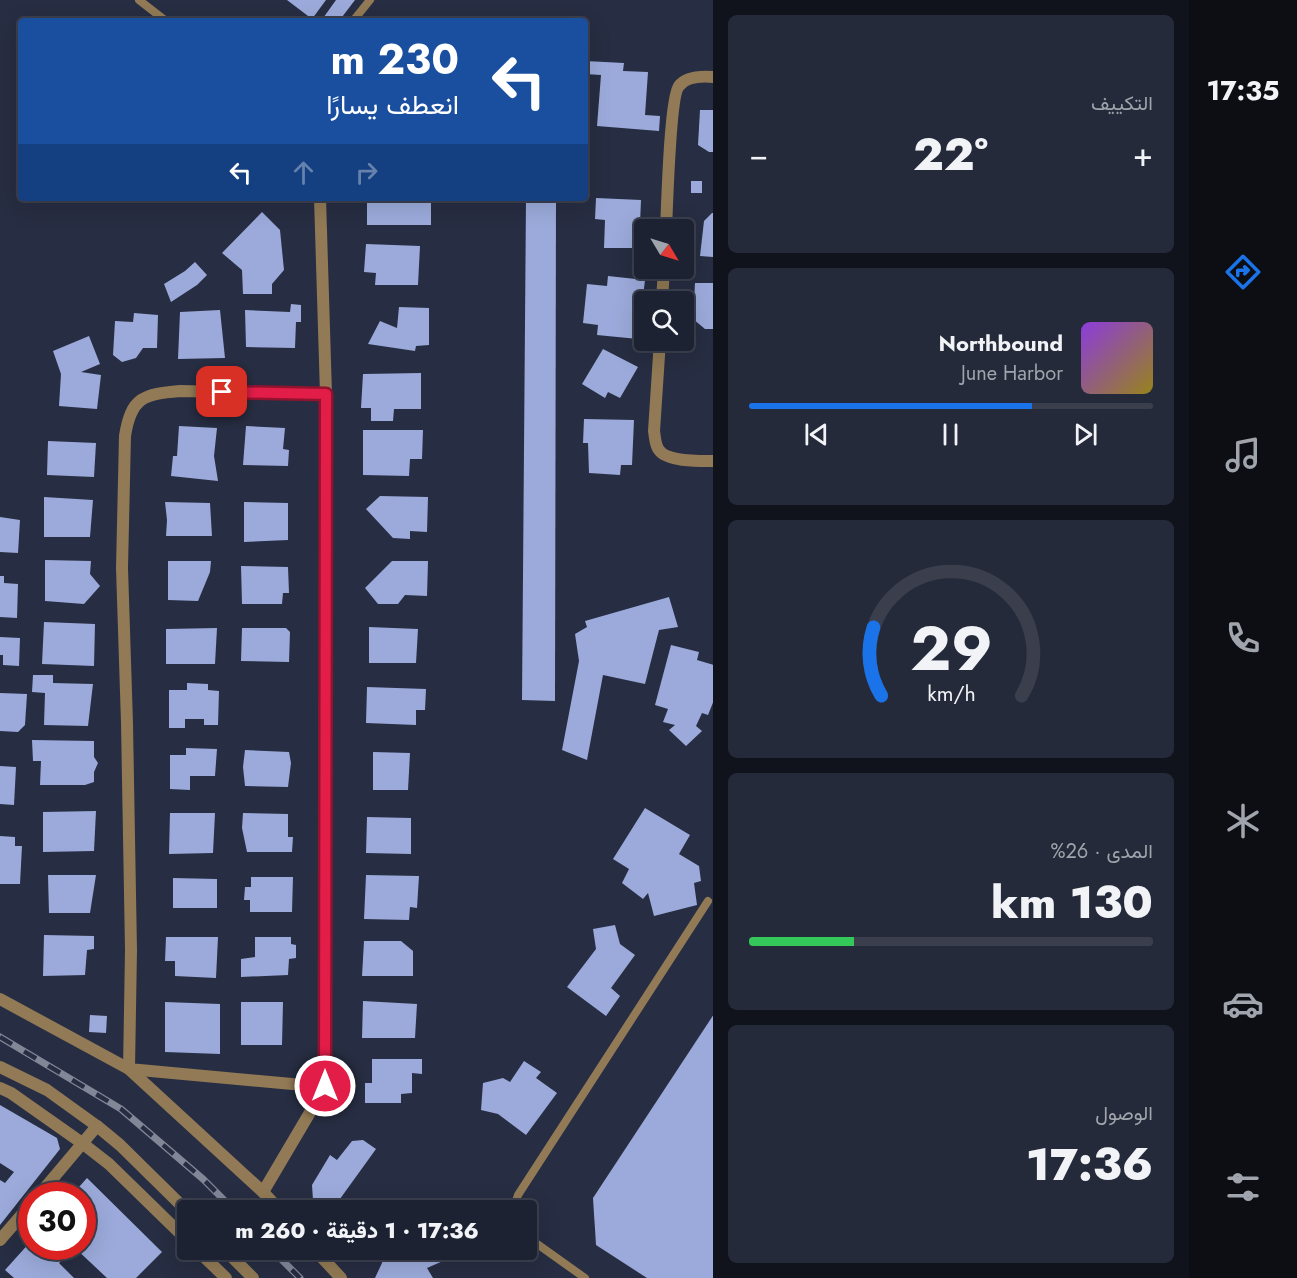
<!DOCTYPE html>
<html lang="ar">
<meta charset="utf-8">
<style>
body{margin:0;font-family:Jost,Vazirmatn,sans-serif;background:#252a3a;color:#f1f3f6;direction:rtl;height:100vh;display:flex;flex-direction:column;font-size:22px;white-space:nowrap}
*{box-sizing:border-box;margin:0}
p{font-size:20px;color:#a0a4ac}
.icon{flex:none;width:33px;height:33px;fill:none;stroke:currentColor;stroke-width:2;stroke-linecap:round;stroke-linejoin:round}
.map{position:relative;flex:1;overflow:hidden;direction:ltr}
.details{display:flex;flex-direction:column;gap:15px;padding:15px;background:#10131c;width:476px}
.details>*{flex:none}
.banner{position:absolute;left:18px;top:18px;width:570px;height:183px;border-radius:6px;box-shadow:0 6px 24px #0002,0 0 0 2px #3b3f4d;direction:rtl;background:#1a4fa0;color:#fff;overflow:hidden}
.needle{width:39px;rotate:128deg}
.buttons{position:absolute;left:634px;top:219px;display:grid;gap:12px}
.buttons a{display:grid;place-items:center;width:60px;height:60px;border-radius:6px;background:#1d2232;box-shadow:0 6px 24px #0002,0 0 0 2px #3b3f4d;font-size:30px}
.speed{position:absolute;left:18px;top:1182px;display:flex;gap:12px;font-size:30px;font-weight:700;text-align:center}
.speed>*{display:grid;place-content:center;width:78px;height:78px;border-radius:50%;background:#1d2232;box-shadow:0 6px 24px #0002,0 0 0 2px #3b3f4d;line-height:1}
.speed .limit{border:9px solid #d22;background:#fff;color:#111}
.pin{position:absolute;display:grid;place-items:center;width:51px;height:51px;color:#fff;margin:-26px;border-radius:12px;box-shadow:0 3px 9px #0006}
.me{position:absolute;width:66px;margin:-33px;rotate:0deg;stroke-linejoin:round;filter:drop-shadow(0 0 4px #0008)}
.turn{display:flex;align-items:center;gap:21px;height:126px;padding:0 30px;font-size:27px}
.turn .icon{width:78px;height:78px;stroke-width:2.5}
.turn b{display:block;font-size:42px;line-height:51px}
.lanes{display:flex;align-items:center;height:57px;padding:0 30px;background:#0003;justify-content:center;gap:30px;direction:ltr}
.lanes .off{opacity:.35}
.big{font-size:45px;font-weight:800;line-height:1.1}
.details .widget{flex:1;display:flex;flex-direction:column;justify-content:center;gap:9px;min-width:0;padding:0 21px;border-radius:9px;background:#252a3a}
.details .dial{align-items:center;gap:0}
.dial svg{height:156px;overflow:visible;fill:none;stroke:#3b3f4d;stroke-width:7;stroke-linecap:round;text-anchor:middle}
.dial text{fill:#f1f3f6;stroke:none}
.song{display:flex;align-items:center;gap:18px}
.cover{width:72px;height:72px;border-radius:9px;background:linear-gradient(135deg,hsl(270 70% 55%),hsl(50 70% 35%))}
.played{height:6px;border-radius:3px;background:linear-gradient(90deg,#1a73e8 70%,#3b3f4d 70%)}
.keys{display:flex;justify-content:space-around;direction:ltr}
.heat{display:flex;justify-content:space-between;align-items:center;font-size:33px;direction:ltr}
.charge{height:9px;border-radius:4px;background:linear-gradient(90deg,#34c759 26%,#3b3f4d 0)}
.trip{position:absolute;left:177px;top:1200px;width:360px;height:60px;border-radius:6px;background:#1d2232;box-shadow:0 6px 24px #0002,0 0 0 2px #3b3f4d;font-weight:800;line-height:60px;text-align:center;direction:rtl}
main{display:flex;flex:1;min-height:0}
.tab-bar{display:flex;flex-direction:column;width:108px;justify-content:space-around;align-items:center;background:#0c0e14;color:#a0a4ac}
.tab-bar .icon{width:42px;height:42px}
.tab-bar .current{color:#1a73e8}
.tab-bar b{font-size:27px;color:#f1f3f6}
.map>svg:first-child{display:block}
.building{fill:#9baada}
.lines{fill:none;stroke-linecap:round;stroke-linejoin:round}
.service{stroke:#917a55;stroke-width:8}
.minor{stroke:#917a55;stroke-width:12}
.rail-casing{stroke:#828798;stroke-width:7}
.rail{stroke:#272d42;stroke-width:4.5;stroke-dasharray:14;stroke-linecap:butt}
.route-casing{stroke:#92132f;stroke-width:15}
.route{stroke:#e11d48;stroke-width:10}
</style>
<main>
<nav class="tab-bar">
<b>17:35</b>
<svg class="icon current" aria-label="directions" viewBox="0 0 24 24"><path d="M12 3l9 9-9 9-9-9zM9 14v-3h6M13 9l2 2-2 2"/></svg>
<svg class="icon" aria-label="music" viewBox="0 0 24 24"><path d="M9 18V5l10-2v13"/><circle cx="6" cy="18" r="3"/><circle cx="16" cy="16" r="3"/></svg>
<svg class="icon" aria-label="phone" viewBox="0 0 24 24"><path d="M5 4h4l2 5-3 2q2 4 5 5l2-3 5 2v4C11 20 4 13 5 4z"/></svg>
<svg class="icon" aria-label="climate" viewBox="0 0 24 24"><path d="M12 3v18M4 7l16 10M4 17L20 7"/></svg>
<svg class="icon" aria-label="car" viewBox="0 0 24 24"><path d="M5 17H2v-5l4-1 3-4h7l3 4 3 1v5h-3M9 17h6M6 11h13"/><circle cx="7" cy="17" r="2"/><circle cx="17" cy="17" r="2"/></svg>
<svg class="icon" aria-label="filters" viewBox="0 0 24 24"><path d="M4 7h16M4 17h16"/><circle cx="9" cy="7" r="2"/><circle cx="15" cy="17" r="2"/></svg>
</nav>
<section class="details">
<div class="widget"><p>التكييف</p>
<div class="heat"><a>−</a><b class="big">22°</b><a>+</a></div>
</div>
<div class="widget">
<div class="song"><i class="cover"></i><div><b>Northbound</b><p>June Harbor</p></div></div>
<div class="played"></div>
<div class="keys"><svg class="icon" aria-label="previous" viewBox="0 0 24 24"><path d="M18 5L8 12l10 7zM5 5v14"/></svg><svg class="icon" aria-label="pause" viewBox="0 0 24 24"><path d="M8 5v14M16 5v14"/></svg><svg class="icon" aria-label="next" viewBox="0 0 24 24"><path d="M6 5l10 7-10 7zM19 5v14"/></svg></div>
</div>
<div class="widget dial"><svg viewBox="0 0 100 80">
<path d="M14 69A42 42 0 1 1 86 69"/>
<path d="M14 69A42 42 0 0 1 10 34" stroke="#1a73e8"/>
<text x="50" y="56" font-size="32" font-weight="700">29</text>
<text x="50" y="72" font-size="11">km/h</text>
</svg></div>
<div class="widget"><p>المدى · 26%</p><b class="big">130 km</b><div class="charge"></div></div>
<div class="widget"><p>الوصول</p><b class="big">17:36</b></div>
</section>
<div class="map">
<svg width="714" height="1278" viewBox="0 0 714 1278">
<rect width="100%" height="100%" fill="#272d42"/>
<!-- building -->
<g class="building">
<path d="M287,0H326L312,19Z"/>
<path d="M336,0H355L339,21H321Z"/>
<path d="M585,61L624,63L623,71L648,72L645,115L660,116L659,131L597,126L601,75L585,74Z"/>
<path d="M700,110H714V152H709L698,145Z"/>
<rect x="691" y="181" width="11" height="12"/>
<rect x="367" y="198" width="64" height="27"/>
<path d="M526,198H556L555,701L522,700Z"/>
<path d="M596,198L641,200L639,248H604L605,220L595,219Z"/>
<path d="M262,212L280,230L284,270L272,284V294H243L242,270L222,253Z"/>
<path d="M712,213H714V257L700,256L704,221Z"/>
<path d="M366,244L420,246L418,285H375L376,273L364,272Z"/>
<path d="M195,262L207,275L197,285L171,302L164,284L185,271Z"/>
<path d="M608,276L645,280L638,339L597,335L598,325L583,323L587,284L607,286Z"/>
<path d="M695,283H714V329H705L693,319Z"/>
<path d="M291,304L301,305V322H296L295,348L246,347L245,310L290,312Z"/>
<path d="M399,307L429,308V345L416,346L415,351L368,344L380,321L397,328Z"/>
<path d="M220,310L225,358L178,359L180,312Z"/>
<path d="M134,313L158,315L157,348H143L136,358L122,362L113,355L115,321L133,322Z"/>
<path d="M89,336L100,364L81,372L101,375L97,409L59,406L61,374L53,351Z"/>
<path d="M603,349L638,367L620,398L608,392L605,398L582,384Z"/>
<path d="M421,373V409H394L393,421H371V408H361L363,374Z"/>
<path d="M584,419L634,420L632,465H621L620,475L589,473L588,443H583Z"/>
<path d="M179,426L217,428L214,456L218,481L171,476L173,456H177Z"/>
<path d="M246,426L285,428L283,449L289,450L288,466L243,465Z"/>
<path d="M363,430H423L422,459H410L409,476L363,475Z"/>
<path d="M48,441L96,443L94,477L47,475Z"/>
<path d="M380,496L428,497L427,532L410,531V539L393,538L366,509Z"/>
<path d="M44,497L93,500L90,537H44Z"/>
<path d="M165,502L210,503L212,536H166L167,520Z"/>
<path d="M244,502L288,503V540L244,542Z"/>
<path d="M0,517L20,520L18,553L0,552Z"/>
<path d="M45,560L91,561L90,574L100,586L84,604L45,601Z"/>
<path d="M168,561H211L210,572L198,601L168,600Z"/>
<path d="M392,561H428L427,596L405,595L398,604H378L365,588Z"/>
<path d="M241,566L288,567L289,593H283L282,604H242Z"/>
<path d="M0,576H4V583L18,584L17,618L0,617Z"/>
<path d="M669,597L678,627L659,630L645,684L603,675L587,760L562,750L579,661L575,634L587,627L585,621Z"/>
<path d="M44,622L95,624L94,666L42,664Z"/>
<path d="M369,627L418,629L416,663H369Z"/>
<path d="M217,628L215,664H166V629Z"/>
<path d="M242,628H286L290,632L289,662L241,661Z"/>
<path d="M0,637L20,638L19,666L3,665V655H0Z"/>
<path d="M671,645L699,652L697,660L714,665V700L708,715L702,713L696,726L702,731L686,746L669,730L675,725L663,722L668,709L655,705Z"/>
<path d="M33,675H53V683L93,684L88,726L44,725L45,693L32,692Z"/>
<path d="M187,683L208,684V690L219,691L218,725H204V719H185V728H169V690H187Z"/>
<path d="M367,687L426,689L425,710H416V725L366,723Z"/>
<path d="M0,693L27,694L25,725L18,732L0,731Z"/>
<path d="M32,740L94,741V757L98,763L94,772V782L85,785H40L41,761H33Z"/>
<path d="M186,748L217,749L215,776H190V790L170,789V755H186Z"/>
<path d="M245,750L289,752L291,763L288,787L245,786L243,767Z"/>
<path d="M373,752L410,753L408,790H373Z"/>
<path d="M0,766L16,767L14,805L0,804Z"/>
<path d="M645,808L690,835L679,854L699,866L701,881L694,883L697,905L654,916L648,893L643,899L622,883L629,869L613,859Z"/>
<path d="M96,811L94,851L43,852V812Z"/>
<path d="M170,813H215L213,853L169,854Z"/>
<path d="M243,813L288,814V837H293L292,852H247L242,828Z"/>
<path d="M367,817L411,818V854L366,853Z"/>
<path d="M0,836L15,837V846H22L20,884H0Z"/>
<path d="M48,875H96L90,913H49Z"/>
<path d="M366,875L419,876L417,908L410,907L409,920L364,919Z"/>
<path d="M251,877H293L292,912H250V900H244L245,887H251Z"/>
<path d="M173,878L217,879V908H173Z"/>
<path d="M615,925L620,944L635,955L611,988L620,996L606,1016L567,987L596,949L593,929Z"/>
<path d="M44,935L94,936V949L87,950L85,975L43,976Z"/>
<path d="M166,937H218L216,978L175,976V961H165Z"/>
<path d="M255,937H291V944L296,945V958L289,959L288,975L241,977V959L255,957Z"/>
<path d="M364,941H401L413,951V976H362Z"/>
<path d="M363,1001L417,1004L415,1038H362Z"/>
<path d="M165,1002L220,1004V1054L165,1052Z"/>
<path d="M241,1002H283L282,1045H241Z"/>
<path d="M714,1014V1278H647L596,1245L593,1198Z"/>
<path d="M90,1015L107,1016L106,1033L89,1032Z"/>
<path d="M372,1059H422V1074L412,1073V1093L401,1094V1103H365V1083H372Z"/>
<path d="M524,1061L541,1072L536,1078L557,1093L526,1135L498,1114L481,1110L483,1083L503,1078L510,1082Z"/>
<path d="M0,1105L57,1138L60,1149L0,1225V1180L5,1183L14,1172L0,1163Z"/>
<path d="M363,1140L376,1149L332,1210H327L313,1200L312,1185L330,1155L337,1160L352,1141Z"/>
<path d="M87,1178L162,1252L136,1278H107L74,1247L59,1263L74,1278H14L5,1270L32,1240V1246H82V1196H71Z"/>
<path d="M388,1250H437L443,1261L427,1268L433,1278H375Z"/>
</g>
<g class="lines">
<!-- service -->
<g class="service">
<path d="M139,0L166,21"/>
<path d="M353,21L370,0"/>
<path d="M513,1210L518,1195L708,901"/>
<path d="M526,1236L585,1278"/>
</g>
<!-- minor -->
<g class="minor">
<path d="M666,230C667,209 670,96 679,86C686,76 702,76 714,77"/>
<path d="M662,302L664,268"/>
<path d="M660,340L654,431C655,437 655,445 659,450C667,462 700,461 714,461"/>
<path d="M0,999L129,1069L263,1192L280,1210"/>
<path d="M0,1067L47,1090L97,1126L120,1145L188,1212"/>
<path d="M325,1087L129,1069L131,950L127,723L122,568L125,436C131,397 144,394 180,391L326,394"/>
<path d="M0,1088L11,1093L82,1143L109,1164L188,1241"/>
<path d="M263,1192L325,1087L326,394L320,198"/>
<path d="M38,1196L97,1126"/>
<path d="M0,1240L32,1203"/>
<path d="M197,1250L226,1278"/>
<path d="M225,1250L253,1278"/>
<path d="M315,1250L341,1278"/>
</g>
<!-- rail casing -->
<g class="rail-casing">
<g id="rail">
<path d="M0,1037L121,1109L203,1179L234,1210"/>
<path d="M272,1250L300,1278"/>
</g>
</g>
<!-- rail -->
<use href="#rail" class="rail"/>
</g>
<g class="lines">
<!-- route casing -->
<g class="route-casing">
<path id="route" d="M222,392L326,394L325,1086"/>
</g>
<!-- route -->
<use href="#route" class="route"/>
</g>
</svg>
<div class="buttons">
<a><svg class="needle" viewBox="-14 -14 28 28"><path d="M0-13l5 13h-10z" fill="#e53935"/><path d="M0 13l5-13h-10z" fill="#a0a4ac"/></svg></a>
<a><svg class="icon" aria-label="search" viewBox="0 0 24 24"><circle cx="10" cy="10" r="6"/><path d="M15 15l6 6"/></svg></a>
</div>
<div class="speed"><div class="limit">30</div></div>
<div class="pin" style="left:222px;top:392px;background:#d93025"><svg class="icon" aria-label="arrive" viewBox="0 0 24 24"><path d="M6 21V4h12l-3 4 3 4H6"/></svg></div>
<svg class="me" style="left:325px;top:1086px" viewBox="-20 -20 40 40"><circle r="17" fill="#e11d48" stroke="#fff" stroke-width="3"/><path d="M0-11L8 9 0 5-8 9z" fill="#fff"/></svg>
<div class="trip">17:36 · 1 دقيقة · 260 m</div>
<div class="banner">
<div class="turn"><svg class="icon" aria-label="left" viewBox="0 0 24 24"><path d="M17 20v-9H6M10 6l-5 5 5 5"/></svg><div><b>230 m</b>انعطف يسارًا</div></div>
<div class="lanes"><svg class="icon" aria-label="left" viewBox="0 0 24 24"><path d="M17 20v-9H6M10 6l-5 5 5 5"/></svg><svg class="icon off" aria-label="ahead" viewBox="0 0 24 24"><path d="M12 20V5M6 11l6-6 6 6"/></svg><svg class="icon off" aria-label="right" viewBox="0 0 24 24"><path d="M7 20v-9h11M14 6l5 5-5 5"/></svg></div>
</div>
</div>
</main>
